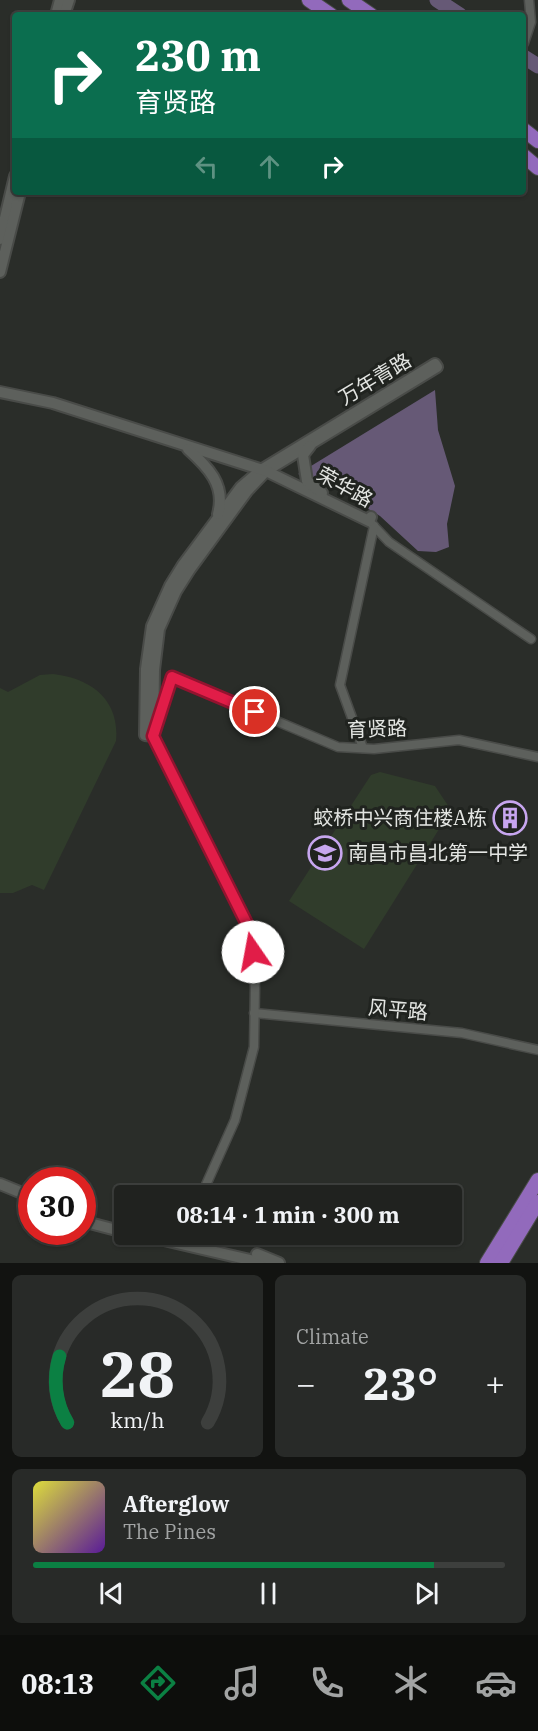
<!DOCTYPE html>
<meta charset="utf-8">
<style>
body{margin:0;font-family:"IBM Plex Serif","Noto Sans SC",serif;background:#282a28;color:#f1f3f6;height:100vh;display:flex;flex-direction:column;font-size:22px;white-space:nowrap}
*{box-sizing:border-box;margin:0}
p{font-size:20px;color:#a2a4a4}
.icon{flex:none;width:33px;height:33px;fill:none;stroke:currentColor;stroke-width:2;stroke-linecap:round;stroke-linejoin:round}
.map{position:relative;height:1263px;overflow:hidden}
.side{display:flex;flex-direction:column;gap:12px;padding:12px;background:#121311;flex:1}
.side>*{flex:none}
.guide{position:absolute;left:12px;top:12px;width:514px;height:183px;border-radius:6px;box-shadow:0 2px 4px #0004,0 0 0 2px #3d3f3d;background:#0b6e4f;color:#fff;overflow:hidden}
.speed{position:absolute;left:18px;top:1167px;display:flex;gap:12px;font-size:30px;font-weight:700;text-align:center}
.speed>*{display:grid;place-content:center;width:78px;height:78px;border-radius:50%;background:#20221f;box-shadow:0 2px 4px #0004,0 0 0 2px #3d3f3d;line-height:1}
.speed .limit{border:9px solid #d22;background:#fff;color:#111}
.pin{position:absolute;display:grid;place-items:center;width:51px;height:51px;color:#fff;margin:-26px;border:3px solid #fff;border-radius:50%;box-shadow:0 2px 6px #0007}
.me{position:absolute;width:66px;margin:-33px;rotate:348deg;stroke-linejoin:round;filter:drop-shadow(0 0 4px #0008)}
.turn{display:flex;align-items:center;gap:21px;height:126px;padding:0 24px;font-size:27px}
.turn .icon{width:78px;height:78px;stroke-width:2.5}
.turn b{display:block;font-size:42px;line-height:51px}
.lanes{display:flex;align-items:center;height:57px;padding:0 24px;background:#0003;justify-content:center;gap:30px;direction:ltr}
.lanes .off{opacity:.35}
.big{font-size:45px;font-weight:800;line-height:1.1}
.side .widget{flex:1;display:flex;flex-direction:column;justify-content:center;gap:9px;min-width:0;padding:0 21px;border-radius:9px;background:#282a28}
.side .dial{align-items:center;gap:0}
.dial svg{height:156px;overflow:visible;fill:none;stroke:#3d3f3d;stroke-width:7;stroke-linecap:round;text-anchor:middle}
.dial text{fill:#f1f3f6;stroke:none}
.song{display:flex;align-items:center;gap:18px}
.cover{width:72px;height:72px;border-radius:9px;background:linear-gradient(135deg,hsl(60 70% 55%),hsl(270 70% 35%))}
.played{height:6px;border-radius:3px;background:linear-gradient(90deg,#0b8043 85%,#3d3f3d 85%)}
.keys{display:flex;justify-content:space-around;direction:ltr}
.heat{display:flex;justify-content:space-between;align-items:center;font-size:33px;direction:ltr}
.side .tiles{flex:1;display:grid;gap:12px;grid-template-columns:1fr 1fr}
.widget:last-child{grid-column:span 2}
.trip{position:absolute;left:114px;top:1185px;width:348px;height:60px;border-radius:6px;background:#20221f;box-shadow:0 2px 4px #0004,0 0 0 2px #3d3f3d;font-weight:800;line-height:60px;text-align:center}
.dock{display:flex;height:96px;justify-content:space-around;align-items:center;background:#0d0e0c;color:#a2a4a4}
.dock .icon{width:42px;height:42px}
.dock .on{color:#0b8043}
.dock b{font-size:27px;color:#f1f3f6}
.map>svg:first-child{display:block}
.green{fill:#303c2b}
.water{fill:#665976}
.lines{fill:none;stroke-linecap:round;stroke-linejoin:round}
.river{stroke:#665976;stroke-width:15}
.minor-casing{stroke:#494b48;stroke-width:11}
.tertiary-casing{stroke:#494b48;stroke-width:14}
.trunk-casing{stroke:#494b48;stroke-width:16}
.minor{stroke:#5d605c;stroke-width:8}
.tertiary{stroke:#5d605c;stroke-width:10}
.trunk{stroke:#926abc;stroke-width:14}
.route-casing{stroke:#92132f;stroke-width:15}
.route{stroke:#e11d48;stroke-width:10}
.labels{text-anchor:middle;stroke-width:6;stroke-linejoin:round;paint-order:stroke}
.street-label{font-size:20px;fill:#e3e5e2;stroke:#20231f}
.poi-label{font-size:20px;fill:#e3e5e2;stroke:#20231f;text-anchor:end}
</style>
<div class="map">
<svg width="538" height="1263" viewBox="0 0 538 1263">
<rect width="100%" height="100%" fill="#2a2d29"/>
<!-- green -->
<g class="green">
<path d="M53,674C91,678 120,700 116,741L44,890L32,885L13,893H0V688L8,692L40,675Z"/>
<path d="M380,772L435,786L451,810L364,949L289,901L371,775Z"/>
</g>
<!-- water -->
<path class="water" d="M435,390L438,430L455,486L447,524L449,547L436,552L418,551L380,516L334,488L298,474Z"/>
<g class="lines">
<!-- river -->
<g class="river">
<path d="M437,0L460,15"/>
<path d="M524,57L538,66"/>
</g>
<!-- minor casing -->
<g class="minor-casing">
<g id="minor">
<path d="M524,43L531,22L529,0"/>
<path d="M371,523L389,542L531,639"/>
<path d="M363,748L340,685L374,526"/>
<path d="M254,1013L462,1033L538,1050"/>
<path d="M201,1196L235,1120L254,1047L255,988L252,934L153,736L172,677L338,747L374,749L459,740L538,757"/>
<path d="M182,1238L184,1234"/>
</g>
</g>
<!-- tertiary casing -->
<g class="tertiary-casing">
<g id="tertiary">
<path d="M56,15L60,0"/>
<path d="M64,15L69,0"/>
<path d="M0,239L15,176"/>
<path d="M0,272L20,192"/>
<path d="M435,364L437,367L266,471L247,491L190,569L176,591L159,629L154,670L153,736L145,735L146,669L152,626L170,586L183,565L241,487L261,470Z"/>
<path d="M0,392L53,403L266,471L369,521L371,517"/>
<path d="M310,446L303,455L307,481L322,493"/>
<path d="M188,449C208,467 226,485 218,514"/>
<path d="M0,1184L32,1197"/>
<path d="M82,1221L124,1232"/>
<path d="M138,1234L263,1263"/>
<path d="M257,1254L279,1263"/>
</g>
</g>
<!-- trunk casing -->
<g class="trunk-casing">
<g id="trunk">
<path d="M309,0L331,15"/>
<path d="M349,0L371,15"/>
<path d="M524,130L538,141"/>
<path d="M524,156L538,168"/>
<path d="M487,1263L538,1180"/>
<path d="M501,1263L538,1202"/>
</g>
</g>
<!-- minor -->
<use href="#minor" class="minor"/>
<!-- tertiary -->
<use href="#tertiary" class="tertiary"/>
<!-- trunk -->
<use href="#trunk" class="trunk"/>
</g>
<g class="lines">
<!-- route casing -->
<g class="route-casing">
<path id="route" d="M253,952L252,934L153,736L172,677L255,712"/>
</g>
<!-- route -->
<use href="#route" class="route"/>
</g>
<!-- icons -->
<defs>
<g id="building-ring" transform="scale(1.725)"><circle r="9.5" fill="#20231f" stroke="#c7a6ef" stroke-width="1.5"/><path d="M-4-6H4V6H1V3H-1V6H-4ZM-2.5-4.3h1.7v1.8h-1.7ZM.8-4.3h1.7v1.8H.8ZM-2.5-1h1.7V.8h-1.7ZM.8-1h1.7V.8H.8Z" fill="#c7a6ef"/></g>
<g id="school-ring" transform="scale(1.725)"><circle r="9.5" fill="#20231f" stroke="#c7a6ef" stroke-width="1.5"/><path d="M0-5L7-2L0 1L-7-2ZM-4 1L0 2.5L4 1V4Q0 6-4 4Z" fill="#c7a6ef"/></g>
</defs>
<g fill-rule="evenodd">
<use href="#building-ring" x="510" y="818"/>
<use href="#school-ring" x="325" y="853"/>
</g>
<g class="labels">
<!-- street labels -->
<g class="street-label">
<text transform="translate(375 379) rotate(-31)" y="7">万年青路</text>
<text transform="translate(345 487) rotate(29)" y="7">荣华路</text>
<text transform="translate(377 729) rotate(-2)" y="7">育贤路</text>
<text transform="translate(398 1010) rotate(5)" y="7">风平路</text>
</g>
<!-- poi labels -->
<g class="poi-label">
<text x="487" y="825">蛟桥中兴商住楼A栋</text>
<text x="348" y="860" text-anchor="start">南昌市昌北第一中学</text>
</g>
</g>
</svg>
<div class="speed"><div class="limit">30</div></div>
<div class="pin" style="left:255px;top:712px;background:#d93025"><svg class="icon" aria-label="arrive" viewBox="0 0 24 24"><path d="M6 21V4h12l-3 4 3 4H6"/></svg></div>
<svg class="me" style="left:253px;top:952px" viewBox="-20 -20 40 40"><circle r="19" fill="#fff"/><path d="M0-13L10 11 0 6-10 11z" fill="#e11d48"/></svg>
<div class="trip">08:14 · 1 min · 300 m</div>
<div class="guide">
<div class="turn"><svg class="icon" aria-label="right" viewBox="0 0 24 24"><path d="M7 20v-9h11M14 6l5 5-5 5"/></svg><div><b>230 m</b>育贤路</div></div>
<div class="lanes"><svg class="icon off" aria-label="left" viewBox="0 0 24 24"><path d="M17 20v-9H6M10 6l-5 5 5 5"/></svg><svg class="icon off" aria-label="ahead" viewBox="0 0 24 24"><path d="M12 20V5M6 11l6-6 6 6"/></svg><svg class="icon" aria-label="right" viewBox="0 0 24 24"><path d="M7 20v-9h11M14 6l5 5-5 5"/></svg></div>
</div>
</div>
<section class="side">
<div class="tiles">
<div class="widget dial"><svg viewBox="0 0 100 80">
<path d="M14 69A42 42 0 1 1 86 69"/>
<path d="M14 69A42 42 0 0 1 10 35" stroke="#0b8043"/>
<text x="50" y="56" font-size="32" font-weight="700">28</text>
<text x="50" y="72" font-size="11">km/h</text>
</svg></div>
<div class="widget"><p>Climate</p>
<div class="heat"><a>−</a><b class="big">23°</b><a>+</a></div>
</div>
<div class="widget">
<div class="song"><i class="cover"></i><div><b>Afterglow</b><p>The Pines</p></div></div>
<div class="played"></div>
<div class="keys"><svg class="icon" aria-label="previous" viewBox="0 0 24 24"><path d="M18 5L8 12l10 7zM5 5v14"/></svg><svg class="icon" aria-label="pause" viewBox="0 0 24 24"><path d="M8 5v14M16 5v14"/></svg><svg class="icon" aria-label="next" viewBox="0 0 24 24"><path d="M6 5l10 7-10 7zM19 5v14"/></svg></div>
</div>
</div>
</section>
<nav class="dock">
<b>08:13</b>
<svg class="icon on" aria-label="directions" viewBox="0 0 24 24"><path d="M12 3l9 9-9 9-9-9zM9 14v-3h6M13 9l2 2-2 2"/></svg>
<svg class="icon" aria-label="music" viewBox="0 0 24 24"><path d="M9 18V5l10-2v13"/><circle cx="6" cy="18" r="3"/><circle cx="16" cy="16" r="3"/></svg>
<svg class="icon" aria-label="phone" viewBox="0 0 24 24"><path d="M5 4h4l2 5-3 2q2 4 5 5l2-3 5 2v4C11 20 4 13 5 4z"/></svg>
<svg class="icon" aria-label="climate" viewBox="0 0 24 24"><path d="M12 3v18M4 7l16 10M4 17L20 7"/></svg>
<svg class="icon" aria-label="car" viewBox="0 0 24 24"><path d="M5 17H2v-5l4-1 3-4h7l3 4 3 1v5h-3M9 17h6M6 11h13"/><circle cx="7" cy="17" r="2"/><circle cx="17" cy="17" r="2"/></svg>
</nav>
